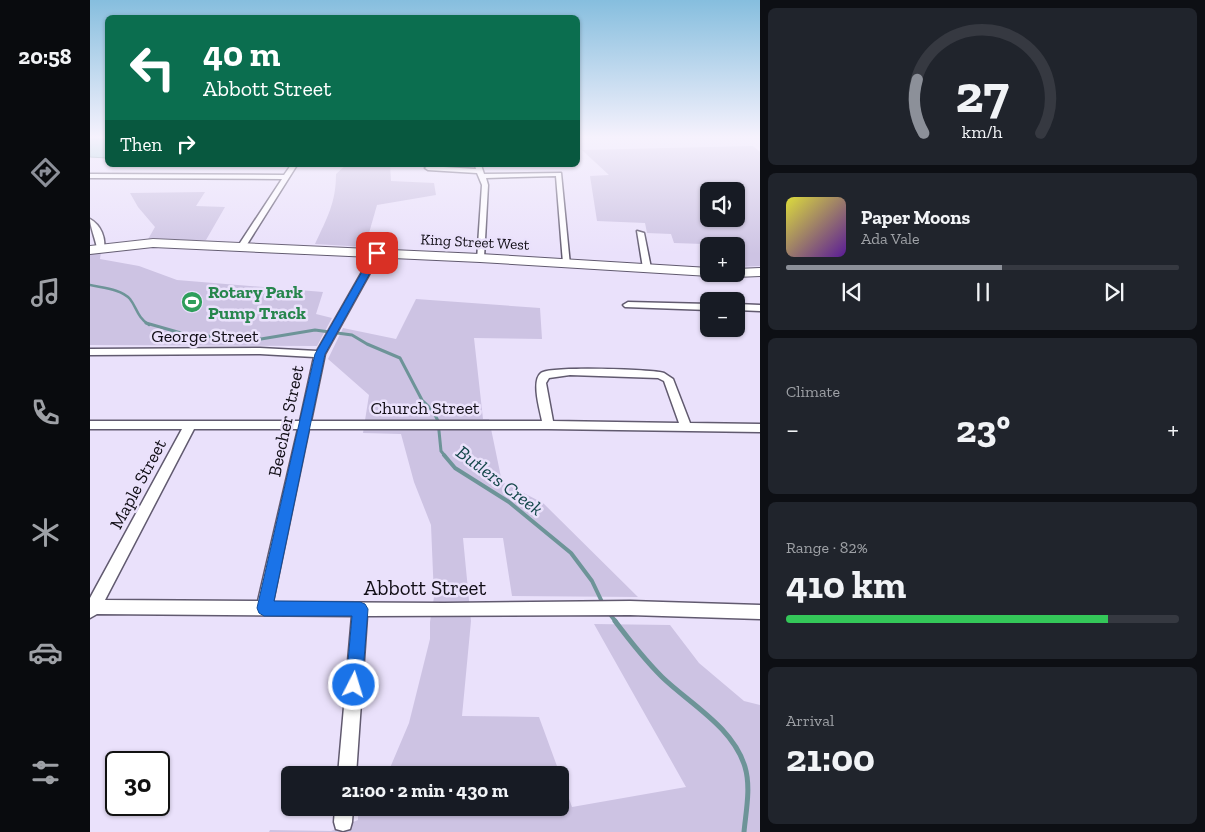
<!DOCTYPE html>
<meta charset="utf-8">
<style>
body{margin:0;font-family:"Zilla Slab",serif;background:#20242c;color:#f1f3f6;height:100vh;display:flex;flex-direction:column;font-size:19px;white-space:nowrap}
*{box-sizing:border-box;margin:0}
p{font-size:16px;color:#9ea1a6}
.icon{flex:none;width:28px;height:28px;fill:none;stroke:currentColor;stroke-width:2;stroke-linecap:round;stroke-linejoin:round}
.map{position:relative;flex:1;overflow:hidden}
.side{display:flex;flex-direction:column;gap:8px;padding:8px;background:#0d0f14;width:445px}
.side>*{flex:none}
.guide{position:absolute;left:15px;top:15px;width:475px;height:152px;border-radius:8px;box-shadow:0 1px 4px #0004;background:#0b6e4f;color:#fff;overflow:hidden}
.controls{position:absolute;left:610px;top:182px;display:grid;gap:10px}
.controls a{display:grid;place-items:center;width:45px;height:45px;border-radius:8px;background:#171b24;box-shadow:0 1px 4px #0004;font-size:25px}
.speed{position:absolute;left:15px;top:751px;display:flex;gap:10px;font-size:25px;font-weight:700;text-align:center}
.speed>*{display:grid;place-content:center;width:65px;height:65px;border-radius:50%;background:#171b24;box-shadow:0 1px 4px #0004;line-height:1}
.speed .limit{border:2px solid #111;border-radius:8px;background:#fff;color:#111}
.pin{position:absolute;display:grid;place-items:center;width:42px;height:42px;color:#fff;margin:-21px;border-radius:10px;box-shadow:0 2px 8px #0006}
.me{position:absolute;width:55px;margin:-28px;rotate:5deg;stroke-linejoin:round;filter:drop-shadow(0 0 4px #0008)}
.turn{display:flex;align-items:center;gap:18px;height:105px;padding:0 15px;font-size:22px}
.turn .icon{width:65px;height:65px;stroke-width:2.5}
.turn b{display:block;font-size:35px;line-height:42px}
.then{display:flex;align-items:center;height:48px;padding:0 15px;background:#0003;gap:10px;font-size:19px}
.big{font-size:38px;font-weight:700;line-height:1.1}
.side .card{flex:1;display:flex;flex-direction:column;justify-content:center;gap:8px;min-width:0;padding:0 18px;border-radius:8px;background:#20242c}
.side .dial{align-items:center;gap:0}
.dial svg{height:130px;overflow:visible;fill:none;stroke:#363941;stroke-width:7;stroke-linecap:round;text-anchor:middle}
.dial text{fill:#f1f3f6;stroke:none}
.song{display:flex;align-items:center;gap:15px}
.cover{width:60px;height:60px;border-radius:8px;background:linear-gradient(135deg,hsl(60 70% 55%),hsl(270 70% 35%))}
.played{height:5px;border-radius:2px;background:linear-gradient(90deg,#8c9099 55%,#363941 55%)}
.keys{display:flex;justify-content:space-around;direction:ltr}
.heat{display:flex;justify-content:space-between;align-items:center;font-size:28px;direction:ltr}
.charge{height:8px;border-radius:4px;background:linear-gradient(90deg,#34c759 82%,#363941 0)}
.trip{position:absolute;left:191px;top:766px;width:288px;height:50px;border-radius:8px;background:#171b24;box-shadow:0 1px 4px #0004;font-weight:700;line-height:50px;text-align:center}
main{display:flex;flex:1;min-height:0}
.tab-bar{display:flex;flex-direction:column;width:90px;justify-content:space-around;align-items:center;background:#090b0e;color:#9ea1a6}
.tab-bar .icon{width:35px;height:35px}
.tab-bar .selected{color:#8c9099}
.tab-bar b{font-size:22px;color:#f1f3f6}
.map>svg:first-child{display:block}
.green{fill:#cdc3e3;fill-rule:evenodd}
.water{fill:#94cdd0;stroke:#6d9498}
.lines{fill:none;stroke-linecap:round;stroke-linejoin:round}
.stream-far3{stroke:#6d9498;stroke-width:2.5}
.stream-far2{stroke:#6d9498;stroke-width:3}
.stream-far1{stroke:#6d9498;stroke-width:4}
.stream{stroke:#6d9498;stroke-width:5}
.street-casing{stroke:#615a6f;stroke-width:3}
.primary-casing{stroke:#615a6f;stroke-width:2}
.street{fill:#fff;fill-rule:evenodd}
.primary{fill:#fff;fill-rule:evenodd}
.route{fill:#1a73e8;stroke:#114b97}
.labels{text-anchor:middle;stroke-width:5;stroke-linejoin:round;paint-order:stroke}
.far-street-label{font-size:15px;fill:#110e16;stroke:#eae1fb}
.leisure-label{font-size:18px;font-weight:bold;fill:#27864d;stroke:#eae1fb;text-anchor:start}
.street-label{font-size:18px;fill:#110e16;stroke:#eae1fb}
.water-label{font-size:19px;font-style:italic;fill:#134649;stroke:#eae1fb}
.near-street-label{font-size:21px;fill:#110e16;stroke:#eae1fb}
</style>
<main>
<nav class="tab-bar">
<b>20:58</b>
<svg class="icon selected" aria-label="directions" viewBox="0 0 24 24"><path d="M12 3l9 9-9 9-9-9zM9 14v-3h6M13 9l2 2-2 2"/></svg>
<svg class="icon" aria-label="music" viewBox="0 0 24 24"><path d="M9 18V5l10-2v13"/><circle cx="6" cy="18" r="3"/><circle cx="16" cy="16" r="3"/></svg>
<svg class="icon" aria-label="phone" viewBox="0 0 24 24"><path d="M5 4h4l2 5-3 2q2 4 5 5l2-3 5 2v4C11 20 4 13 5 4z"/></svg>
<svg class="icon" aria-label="climate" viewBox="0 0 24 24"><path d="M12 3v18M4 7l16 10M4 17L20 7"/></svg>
<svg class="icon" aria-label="car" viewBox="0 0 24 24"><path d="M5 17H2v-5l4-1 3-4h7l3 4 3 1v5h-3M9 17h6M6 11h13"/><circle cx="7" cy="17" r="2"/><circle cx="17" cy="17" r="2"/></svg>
<svg class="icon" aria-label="filters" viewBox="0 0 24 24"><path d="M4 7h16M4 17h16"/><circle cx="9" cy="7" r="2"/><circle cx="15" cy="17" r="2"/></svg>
</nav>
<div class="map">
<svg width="670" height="832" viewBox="0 0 670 832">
<rect width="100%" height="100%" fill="#eae1fb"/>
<!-- green -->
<g class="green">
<path d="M663,146L670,152V266L646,267V246H619V258L613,244L584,243L581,234L557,233L555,223L507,221L500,176L519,175L492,150ZM619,191H646V219H619Z"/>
<path d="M256,165H300L301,181L344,183L346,195L287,205L275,247L225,244C237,218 246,203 246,174Z"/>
<path d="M115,192L106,206L135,207L116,240L57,241L65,227L48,207L40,193Z"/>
<path d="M11,252L10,259L49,266L87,280L233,292L226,314L242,318L227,346L0,345V254Z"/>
<path d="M326,299L450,308L452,339L384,338L393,419H399L412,482L453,503L548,597L422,596L413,538H373L381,621L372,716L449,717L482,807L596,787L504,624L580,625L609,663L654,701L670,705V832H179L180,830L241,831L268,820V808H470V775H297L319,723L340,639V622L344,597L341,525L324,482L311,434L273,433L279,395L238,359L253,328L306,339Z"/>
</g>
<!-- water -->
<path class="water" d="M0,137H17V158L0,157Z"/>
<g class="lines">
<!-- stream-far3 -->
<path class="stream-far3" d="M0,285C13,288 31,289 40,299C47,308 47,317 59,325"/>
<!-- stream-far2 -->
<path class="stream-far2" d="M56,323L98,335L171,339L225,330L262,335L277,344L310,358L332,400L343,411L348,421L351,451L355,456"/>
<!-- stream-far1 -->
<g class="stream-far1">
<path d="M354,455L365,468L419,502L481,553L502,581L513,604"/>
<path d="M519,613L526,622"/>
</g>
<!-- stream -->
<path class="stream" d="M525,621C540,641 555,660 572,677C600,704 643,727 655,767C661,787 656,811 654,832"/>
<!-- street casing -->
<g class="street-casing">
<g id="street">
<path d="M201,165H207L156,246L152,248L148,246L192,179L0,178V174L194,175Z"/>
<path d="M385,165H391L394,174L471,173L480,265H474L473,263L466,176L396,178L398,185L394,258L387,260L392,185L387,173L338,170L335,168L338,166L386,169Z"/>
<path d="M0,219C11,225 16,238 14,250L7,248C5,238 0,226 0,219Z"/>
<path d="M547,231L554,233L561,268L560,270H554L553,268Z"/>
<path d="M284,251L291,253L235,354L221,421H452C450,410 441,381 451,373C459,366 561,369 574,373L583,379L600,423L670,424V432L458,429H219L183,602L354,603L540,601L670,605V619L540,615L277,616L266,775H248L262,616L7,614L0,618V598L92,429H0V421H210L224,357L170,354L0,355V349L170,348L227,351ZM480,375L568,378L574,381L589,423L463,421L456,383L459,378ZM104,429H208L168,601L15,600Z"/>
<path d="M538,302L619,304V310L535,307L533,305Z"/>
<path d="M646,304L670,305V311L646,310Z"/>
<path d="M245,808H263L262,822L260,829L253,831L246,829L244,822Z"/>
</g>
</g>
<!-- primary casing -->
<g class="primary-casing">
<g id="primary">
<path d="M63,239L390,254L619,268V274H624L619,276L390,262L63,247L0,254V246Z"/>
<path d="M670,268V276L646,277L640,274H646V269Z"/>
</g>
</g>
<!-- street -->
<use href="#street" class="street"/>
<!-- primary -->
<use href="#primary" class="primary"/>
</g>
<!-- sky -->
<linearGradient id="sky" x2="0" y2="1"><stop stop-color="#86bede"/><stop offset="0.54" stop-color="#f6f2fd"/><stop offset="1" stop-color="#f6f2fd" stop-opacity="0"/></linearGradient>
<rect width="670" height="254" fill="url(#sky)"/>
<!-- route -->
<path class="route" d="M284,251L291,253L235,354L184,601L270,602L275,604L278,609L272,685L270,691L264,693L258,691L256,685L262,616H174L169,613L167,608L225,354Z"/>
<!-- icons -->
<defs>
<g id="stadium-disc" transform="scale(1.125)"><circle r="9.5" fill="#2e9e5b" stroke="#eae1fb"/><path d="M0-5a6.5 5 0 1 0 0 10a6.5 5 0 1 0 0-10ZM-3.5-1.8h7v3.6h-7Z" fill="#fff"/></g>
</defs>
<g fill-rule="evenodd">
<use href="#stadium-disc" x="102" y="302"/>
</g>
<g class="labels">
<!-- far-street labels -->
<g class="far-street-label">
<text transform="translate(385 242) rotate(3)" y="5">King Street West</text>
</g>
<!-- leisure labels -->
<g class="leisure-label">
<text x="118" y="298">Rotary Park<tspan x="118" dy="21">Pump Track</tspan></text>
</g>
<!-- street labels -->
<g class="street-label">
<text x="115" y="342">George Street</text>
<text x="335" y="414">Church Street</text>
<text transform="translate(196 421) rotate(-78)" y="6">Beecher Street</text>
<text transform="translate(48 484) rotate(-62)" y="6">Maple Street</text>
</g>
<!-- water labels -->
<g class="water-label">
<text transform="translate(410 480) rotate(37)" y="7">Butlers Creek</text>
</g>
<!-- near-street labels -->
<g class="near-street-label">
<text x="335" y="595">Abbott Street</text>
</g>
</g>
</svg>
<div class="controls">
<a><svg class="icon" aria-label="sound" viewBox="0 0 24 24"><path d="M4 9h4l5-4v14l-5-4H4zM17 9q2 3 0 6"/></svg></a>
<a>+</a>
<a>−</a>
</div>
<div class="speed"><div class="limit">30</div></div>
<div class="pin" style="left:287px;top:253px;background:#d93025"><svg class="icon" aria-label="arrive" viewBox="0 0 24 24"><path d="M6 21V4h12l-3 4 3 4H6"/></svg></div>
<svg class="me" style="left:264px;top:685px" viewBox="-20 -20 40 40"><circle r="17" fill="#1a73e8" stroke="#fff" stroke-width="3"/><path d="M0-11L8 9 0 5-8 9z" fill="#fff"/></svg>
<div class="trip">21:00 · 2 min · 430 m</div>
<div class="guide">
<div class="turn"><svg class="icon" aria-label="left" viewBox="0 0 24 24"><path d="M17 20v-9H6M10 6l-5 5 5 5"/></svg><div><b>40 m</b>Abbott Street</div></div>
<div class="then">Then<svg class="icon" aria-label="right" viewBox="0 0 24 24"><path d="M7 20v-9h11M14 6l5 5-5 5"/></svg></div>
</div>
</div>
<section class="side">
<div class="card dial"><svg viewBox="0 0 100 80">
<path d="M14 69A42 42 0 1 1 86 69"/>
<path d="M14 69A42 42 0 0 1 10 36" stroke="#8c9099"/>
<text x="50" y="56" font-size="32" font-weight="700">27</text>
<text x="50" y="72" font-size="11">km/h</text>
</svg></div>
<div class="card">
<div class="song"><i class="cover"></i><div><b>Paper Moons</b><p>Ada Vale</p></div></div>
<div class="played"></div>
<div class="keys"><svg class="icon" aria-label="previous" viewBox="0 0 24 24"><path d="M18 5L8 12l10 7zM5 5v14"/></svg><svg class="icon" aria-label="pause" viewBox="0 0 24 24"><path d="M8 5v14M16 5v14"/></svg><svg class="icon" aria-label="next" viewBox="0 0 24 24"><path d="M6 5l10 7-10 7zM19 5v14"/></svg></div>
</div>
<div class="card"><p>Climate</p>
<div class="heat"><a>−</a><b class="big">23°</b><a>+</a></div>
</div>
<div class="card"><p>Range · 82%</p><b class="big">410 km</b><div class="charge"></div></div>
<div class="card"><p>Arrival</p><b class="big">21:00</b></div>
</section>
</main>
